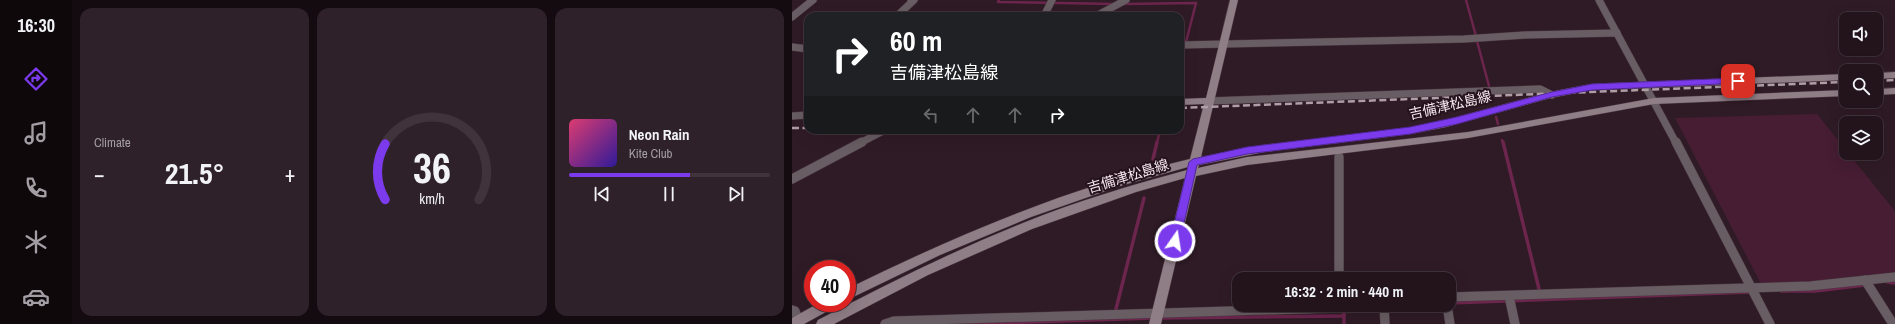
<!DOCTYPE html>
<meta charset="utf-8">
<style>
body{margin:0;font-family:"Archivo Narrow","Noto Sans JP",sans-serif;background:#2f2129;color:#f1f3f6;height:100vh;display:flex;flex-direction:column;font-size:15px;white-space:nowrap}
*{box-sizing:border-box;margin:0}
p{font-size:13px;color:#a39ea3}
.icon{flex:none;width:22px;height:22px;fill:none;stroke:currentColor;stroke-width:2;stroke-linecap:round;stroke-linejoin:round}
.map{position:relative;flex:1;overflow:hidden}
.drawer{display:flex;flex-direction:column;gap:8px;padding:8px;background:#130b0f;width:720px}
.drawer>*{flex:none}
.banner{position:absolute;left:12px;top:12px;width:380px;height:122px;border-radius:12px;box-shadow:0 4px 16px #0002,0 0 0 1px #40333b;background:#202124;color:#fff;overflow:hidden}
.buttons{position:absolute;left:1047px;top:12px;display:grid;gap:8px}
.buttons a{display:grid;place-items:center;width:44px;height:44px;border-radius:8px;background:#23141c;box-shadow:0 4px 16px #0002,0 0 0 1px #40333b;font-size:20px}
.speed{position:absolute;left:12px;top:260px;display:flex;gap:8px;font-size:20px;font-weight:700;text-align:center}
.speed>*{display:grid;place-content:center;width:52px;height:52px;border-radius:50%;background:#23141c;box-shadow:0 4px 16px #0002,0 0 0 1px #40333b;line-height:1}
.speed .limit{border:6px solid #d22;background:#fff;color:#111}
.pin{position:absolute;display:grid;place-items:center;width:34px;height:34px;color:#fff;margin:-17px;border-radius:8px;box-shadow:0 2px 6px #0006}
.me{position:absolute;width:44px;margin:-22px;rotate:13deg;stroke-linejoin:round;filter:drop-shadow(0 0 3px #0008)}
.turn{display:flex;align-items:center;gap:14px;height:84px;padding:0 20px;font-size:18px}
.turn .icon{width:52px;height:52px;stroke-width:2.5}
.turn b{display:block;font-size:28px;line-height:34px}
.lanes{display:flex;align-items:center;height:38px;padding:0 20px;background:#0003;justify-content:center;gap:20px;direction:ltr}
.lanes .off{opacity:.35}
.big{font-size:30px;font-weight:700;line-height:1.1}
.drawer .widget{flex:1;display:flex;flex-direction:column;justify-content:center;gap:6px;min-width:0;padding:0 14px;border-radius:12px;background:#2f2129}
.drawer .dial{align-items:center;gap:0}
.dial svg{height:104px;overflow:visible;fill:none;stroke:#40333b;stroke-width:7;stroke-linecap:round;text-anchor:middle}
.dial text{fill:#f1f3f6;stroke:none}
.song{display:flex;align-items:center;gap:12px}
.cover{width:48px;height:48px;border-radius:6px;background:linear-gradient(135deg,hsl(340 70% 55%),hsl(250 70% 35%))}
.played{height:4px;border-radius:2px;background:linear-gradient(90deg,#7c3aed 60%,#40333b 60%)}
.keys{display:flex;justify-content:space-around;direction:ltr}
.heat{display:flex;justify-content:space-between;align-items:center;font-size:22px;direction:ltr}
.drawer .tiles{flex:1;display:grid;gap:8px;grid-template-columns:repeat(3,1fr)}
.trip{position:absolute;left:440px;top:272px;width:224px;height:40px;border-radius:12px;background:#23141c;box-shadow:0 4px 16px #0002,0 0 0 1px #40333b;font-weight:700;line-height:40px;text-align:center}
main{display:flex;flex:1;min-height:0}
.menu{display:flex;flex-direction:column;width:72px;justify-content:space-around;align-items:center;background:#0e080b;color:#a39ea3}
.menu .icon{width:28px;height:28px}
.menu .active{color:#7c3aed}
.menu b{font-size:18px;color:#f1f3f6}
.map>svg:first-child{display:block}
.green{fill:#461d33}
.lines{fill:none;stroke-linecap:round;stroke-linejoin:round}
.stream-far1{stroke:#6c254d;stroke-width:2.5}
.stream{stroke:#6c254d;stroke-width:3.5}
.street-far1-casing{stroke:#4b3741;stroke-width:8}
.street-casing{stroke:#4b3741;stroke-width:10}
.secondary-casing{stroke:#4b3741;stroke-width:1}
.street-far1{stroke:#685d62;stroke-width:7}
.street{stroke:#685d62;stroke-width:9}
.secondary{fill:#907e86;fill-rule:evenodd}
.rail{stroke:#af9ea6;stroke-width:2.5;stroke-dasharray:7 3.5;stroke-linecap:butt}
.route{fill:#7c3aed;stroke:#51269a}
.labels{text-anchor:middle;stroke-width:4;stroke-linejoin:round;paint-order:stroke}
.street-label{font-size:14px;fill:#f5e6ed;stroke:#25121c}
</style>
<main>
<nav class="menu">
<b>16:30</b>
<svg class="icon active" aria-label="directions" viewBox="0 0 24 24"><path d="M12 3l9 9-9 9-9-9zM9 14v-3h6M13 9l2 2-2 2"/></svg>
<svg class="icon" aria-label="music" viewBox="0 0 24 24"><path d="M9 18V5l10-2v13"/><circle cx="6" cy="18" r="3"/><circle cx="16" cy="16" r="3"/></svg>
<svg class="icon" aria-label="phone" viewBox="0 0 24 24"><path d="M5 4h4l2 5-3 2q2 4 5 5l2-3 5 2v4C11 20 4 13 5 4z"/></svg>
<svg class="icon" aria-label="climate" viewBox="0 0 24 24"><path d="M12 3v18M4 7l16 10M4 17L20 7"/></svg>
<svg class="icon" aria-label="car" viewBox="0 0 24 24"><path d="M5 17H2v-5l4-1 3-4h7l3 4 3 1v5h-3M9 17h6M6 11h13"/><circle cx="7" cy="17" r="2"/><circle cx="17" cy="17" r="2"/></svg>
</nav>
<section class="drawer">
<div class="tiles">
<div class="widget"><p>Climate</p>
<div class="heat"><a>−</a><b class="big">21.5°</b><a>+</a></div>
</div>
<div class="widget dial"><svg viewBox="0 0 100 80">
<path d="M14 69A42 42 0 1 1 86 69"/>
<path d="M14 69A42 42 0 0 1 14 26" stroke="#7c3aed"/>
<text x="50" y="56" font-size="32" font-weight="700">36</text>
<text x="50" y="72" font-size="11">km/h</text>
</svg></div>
<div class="widget">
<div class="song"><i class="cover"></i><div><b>Neon Rain</b><p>Kite Club</p></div></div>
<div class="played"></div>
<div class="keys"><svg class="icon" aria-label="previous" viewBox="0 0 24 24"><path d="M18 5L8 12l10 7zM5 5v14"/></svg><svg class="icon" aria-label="pause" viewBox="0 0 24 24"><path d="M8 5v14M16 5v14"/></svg><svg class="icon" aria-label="next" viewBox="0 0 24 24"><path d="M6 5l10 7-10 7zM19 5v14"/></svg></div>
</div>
</div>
</section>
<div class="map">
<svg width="1103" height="324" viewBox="0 0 1103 324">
<rect width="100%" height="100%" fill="#2f1b25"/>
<!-- green -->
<path class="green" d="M1025,114L1054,150V153H1056L1103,211V276L970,286L883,118Z"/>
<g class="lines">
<!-- stream-far1 -->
<g class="stream-far1">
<path d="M207,0L206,2L323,4"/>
<path d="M674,0L684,36"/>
<path d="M332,4L404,3L394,42L388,52"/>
<path d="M685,41L697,86"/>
<path d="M704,117L706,124"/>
<path d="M710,140L711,143"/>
<path d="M365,143L368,130"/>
</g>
<!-- stream -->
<g class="stream">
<path d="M711,142L747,289"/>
<path d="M361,159L365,142"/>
<path d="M1095,282L1103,283"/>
<path d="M989,291H1023L1073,285"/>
<path d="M657,303L960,292"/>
<path d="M324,309L352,198"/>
<path d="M366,318L552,316"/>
<path d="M177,324L361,318"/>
<path d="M552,324V310L562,307L611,305"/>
</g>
<!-- street-far1 casing -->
<g class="street-far1-casing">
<g id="street-far1">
<path d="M807,0L884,143"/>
<path d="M105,16L122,0H119"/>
<path d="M252,16L260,0"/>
<path d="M304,16L334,0"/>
<path d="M0,17L21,0"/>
<path d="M388,45L672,39L733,35L825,33"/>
<path d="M0,47L16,49"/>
<path d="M417,101L748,89L760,95"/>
<path d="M0,116L16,115"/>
<path d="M68,143L93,130"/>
</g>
</g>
<!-- street casing -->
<g class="street-casing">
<g id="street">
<path d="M884,142L978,324"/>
<path d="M547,157V279"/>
<path d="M0,179L70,142"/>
<path d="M1073,280L1101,324"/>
<path d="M717,296L723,324"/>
<path d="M657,297L1018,286L1103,277"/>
<path d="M592,305L593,324"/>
<path d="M655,305L658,324"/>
<path d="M0,310L3,311L8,324"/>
<path d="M93,324L102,321L542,308L547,305"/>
</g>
</g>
<!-- secondary casing -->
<g class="secondary-casing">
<g id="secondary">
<path d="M438,0H446L409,157L472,145L618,128L654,120L758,92L800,84L1054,74V80L800,90L758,98L654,127L618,134L472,152L407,165L406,168L455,157L676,132L862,98L1054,90V96L862,104L676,138L455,165L404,176L369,324H357L393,178L344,192L240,229L136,275L42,324H24L26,320C93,285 161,251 231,223C285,201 340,185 395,170L396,167L328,186L239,217L148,255L55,300V289C165,235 278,187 398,159L412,104L388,105V99L414,98Z"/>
<path d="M1103,72V78L1084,79V73Z"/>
<path d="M1103,88V94L1084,95V89Z"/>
<path d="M27,303H45L43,307L12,324H0V318Z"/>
</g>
</g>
<!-- street-far1 -->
<use href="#street-far1" class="street-far1"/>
<!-- street -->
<use href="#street" class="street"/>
<!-- secondary -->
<use href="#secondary" class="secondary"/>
<!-- rail -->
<g class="rail">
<path d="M1084,81L1103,80"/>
<path d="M388,108L1054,82"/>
<path d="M0,128H16"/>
</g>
</g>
<!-- route -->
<path class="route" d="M946,78L949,79V83L800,90L760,97L665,124L618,134L455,154L405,165L388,241L383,245L378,241L397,162L401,159L455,147L618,127L665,117L760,92L800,84Z"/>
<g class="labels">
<!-- street labels -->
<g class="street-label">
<text transform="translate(658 105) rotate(-13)" y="5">吉備津松島線</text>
<text transform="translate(336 176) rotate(-17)" y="5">吉備津松島線</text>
</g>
</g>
</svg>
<div class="buttons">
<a><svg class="icon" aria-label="sound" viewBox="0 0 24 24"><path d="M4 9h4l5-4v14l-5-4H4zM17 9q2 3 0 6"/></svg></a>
<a><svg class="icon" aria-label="search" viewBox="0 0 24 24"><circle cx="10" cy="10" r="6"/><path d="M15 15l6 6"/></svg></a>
<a><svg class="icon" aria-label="layers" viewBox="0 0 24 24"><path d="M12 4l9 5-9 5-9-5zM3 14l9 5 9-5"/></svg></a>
</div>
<div class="speed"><div class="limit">40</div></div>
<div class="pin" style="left:946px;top:81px;background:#d93025"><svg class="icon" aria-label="arrive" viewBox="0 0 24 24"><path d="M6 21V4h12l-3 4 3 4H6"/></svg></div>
<svg class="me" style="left:383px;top:241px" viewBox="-20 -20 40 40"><circle r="17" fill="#7c3aed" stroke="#fff" stroke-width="3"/><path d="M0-11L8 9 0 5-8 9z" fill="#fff"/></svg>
<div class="trip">16:32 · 2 min · 440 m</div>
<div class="banner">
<div class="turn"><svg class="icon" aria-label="right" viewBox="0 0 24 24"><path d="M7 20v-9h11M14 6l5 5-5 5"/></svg><div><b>60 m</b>吉備津松島線</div></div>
<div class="lanes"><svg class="icon off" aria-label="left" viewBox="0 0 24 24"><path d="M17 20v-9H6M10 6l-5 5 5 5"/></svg><svg class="icon off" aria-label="ahead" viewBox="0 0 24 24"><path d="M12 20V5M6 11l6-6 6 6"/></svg><svg class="icon off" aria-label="ahead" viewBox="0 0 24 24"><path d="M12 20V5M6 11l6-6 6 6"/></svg><svg class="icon" aria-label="right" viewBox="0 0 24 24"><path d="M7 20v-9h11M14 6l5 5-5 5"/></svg></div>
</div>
</div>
</main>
